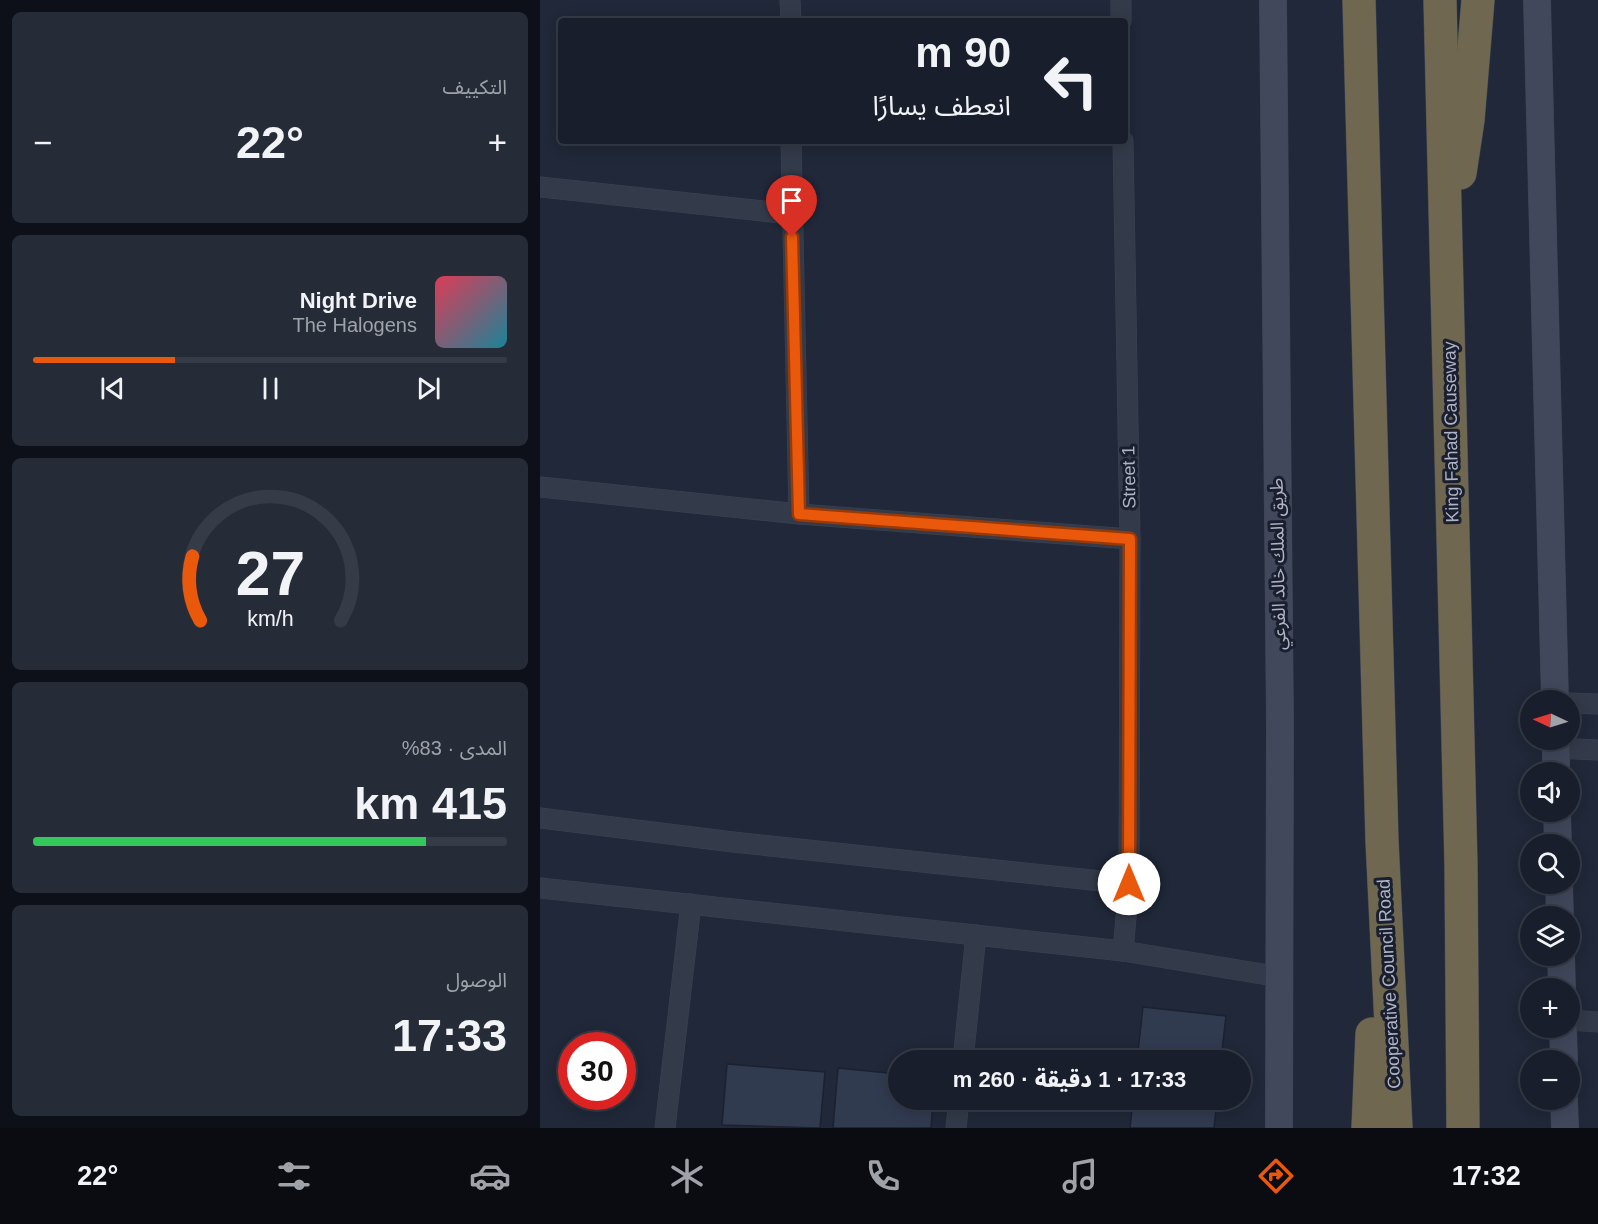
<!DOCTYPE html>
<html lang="ar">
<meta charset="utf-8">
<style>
body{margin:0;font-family:Helvetica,"Noto Sans Arabic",sans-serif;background:#252b37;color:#f1f3f6;direction:rtl;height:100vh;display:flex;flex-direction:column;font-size:22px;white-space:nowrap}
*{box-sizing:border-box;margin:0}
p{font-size:20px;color:#9fa2a9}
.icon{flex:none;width:33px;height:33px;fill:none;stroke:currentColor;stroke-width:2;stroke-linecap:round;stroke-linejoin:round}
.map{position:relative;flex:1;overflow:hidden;direction:ltr}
.drawer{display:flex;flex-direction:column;gap:12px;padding:12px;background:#0d1018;width:540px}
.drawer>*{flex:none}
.guide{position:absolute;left:18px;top:18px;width:570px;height:126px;border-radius:6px;box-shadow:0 3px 15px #0003,0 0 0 2px #363c47;direction:rtl;background:#181e2b;color:#f1f3f6;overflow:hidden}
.needle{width:39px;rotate:274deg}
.controls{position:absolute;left:980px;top:690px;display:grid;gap:12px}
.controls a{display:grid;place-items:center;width:60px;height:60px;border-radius:50%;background:#181e2b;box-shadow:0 3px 15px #0003,0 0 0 2px #363c47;font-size:30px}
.speed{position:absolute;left:18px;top:1032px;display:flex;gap:12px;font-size:30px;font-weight:700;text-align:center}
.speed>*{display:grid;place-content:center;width:78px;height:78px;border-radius:50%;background:#181e2b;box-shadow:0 3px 15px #0003,0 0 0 2px #363c47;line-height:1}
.speed .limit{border:9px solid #d22;background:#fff;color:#111}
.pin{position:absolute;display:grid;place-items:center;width:51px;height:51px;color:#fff;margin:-62px -26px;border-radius:50% 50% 50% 0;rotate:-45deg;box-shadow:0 0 6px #0007}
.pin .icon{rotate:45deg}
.me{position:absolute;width:66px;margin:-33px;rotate:0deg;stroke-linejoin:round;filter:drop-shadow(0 0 4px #0008)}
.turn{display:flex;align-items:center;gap:21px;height:126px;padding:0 18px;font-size:27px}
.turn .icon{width:78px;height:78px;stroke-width:2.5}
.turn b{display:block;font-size:42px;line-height:51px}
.big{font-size:45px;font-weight:800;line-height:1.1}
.drawer .tile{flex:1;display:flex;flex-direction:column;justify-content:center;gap:9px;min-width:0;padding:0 21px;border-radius:9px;background:#252b37}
.drawer .dial{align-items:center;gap:0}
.dial svg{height:156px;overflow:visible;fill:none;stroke:#363c47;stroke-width:7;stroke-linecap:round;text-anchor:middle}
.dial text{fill:#f1f3f6;stroke:none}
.song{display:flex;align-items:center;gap:18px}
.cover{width:72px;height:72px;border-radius:9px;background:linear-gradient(135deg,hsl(350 70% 55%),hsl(190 70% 35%))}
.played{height:6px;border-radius:3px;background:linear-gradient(90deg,#ea580c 30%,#363c47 30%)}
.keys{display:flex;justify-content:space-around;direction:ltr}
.heat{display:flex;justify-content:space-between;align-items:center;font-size:33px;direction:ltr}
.charge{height:9px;border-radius:4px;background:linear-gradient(90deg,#34c759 83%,#363c47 0)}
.trip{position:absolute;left:348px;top:1050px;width:363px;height:60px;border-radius:30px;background:#181e2b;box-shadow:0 3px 15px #0003,0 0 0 2px #363c47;font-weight:800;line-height:60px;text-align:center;direction:rtl}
.tab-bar{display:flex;height:96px;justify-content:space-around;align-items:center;background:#0a0c11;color:#9fa2a9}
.tab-bar .icon{width:42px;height:42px}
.tab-bar .current{color:#ea580c}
.tab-bar b{font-size:27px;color:#f1f3f6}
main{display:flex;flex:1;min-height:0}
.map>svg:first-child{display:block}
.building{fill:#313b50;stroke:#1b2130;stroke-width:1.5}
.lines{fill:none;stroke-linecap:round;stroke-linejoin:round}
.minor-casing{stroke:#3d4353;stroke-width:21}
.secondary-casing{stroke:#3d4353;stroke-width:28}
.motorway-casing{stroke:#3e4454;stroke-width:34}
.minor{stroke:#333a49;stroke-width:20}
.secondary{stroke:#41485c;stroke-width:27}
.motorway{stroke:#706750;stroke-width:33}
.route-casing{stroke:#983908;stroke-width:15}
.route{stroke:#ea580c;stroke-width:10}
.labels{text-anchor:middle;stroke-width:6;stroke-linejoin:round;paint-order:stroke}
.street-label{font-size:18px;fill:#aeb4c6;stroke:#191f2e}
</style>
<main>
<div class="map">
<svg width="1058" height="1128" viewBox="0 0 1058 1128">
<rect width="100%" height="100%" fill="#202839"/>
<!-- building -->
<g class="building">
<path d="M603,1007L686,1016L681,1060H597Z"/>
<path d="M187,1064L285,1072L280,1128L182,1125Z"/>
<path d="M298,1068L358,1074V1100H393L391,1128H293Z"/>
<path d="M593,1100H677L674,1128H590Z"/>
</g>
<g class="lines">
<!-- minor casing -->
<g class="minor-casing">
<g id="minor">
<path d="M250,0L251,21"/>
<path d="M581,0V21"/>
<path d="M251,141L259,514"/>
<path d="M0,187L251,214"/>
<path d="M0,487L259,514L590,539"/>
<path d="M1029,703L1058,704"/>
<path d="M1016,748L1058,750"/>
<path d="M0,818L193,842L589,884"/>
<path d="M0,888L583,951L740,977"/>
<path d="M583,951L589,884L590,539L583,141"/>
<path d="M1029,1020L1058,1022"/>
<path d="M423,1060L436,935"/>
<path d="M125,1128L151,904"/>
<path d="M416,1128L419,1100"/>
</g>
</g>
<!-- secondary casing -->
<g class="secondary-casing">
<g id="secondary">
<path d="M733,0L740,724L739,1128"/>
<path d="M997,0L1015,700"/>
<path d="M1016,740V772"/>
<path d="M1017,812L1018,844"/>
<path d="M1019,884L1020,916"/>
<path d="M1021,956L1022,988"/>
<path d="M1023,1028L1024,1060"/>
<path d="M1024,1100L1025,1128"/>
</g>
</g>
<!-- motorway casing -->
<g class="motorway-casing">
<g id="motorway">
<path d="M819,0L842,841L856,1128"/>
<path d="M900,0L921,865L923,1128"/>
<path d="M920,173L928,120L938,0"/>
<path d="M828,1128L832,1034"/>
</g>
</g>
<!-- minor -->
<use href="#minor" class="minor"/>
<!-- secondary -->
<use href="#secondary" class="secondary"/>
<!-- motorway -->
<use href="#motorway" class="motorway"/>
</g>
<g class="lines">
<!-- route casing -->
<g class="route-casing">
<path id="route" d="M252,237L259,514L590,539L589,884"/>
</g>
<!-- route -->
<use href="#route" class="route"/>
</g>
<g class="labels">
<!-- street labels -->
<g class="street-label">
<text transform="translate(911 432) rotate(-91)" y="6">King Fahad Causeway</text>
<text transform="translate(589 477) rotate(-91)" y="6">Street 1</text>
<text transform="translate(738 564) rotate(-91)" y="6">طريق الملك خالد الفرعي</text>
<text transform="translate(849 984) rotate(-93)" y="6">Cooperative Council Road</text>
</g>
</g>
</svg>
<div class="controls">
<a><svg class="needle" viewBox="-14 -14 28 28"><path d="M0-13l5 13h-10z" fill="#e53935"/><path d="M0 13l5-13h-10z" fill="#9fa2a9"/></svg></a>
<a><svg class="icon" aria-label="sound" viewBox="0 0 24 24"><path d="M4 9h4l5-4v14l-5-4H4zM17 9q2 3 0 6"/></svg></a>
<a><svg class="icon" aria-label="search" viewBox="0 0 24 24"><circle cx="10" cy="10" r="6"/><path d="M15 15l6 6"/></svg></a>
<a><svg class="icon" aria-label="layers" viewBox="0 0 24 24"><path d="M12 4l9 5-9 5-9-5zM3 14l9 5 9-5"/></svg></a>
<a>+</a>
<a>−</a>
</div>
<div class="speed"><div class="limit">30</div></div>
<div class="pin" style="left:252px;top:237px;background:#d93025"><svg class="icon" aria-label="arrive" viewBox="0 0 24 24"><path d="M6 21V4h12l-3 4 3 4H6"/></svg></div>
<svg class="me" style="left:589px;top:884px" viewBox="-20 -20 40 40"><circle r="19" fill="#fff"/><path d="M0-13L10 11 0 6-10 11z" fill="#ea580c"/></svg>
<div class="trip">17:33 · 1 دقيقة · 260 m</div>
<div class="guide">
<div class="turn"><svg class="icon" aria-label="left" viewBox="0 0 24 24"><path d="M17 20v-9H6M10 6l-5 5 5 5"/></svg><div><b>90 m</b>انعطف يسارًا</div></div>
</div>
</div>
<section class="drawer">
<div class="tile"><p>التكييف</p>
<div class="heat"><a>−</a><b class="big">22°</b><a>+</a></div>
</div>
<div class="tile">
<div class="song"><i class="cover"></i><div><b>Night Drive</b><p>The Halogens</p></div></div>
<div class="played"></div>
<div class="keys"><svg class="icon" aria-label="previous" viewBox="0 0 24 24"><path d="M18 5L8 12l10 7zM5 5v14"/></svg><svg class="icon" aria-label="pause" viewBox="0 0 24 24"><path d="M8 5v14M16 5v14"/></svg><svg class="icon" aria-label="next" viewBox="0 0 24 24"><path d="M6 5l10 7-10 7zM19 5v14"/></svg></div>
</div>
<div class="tile dial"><svg viewBox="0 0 100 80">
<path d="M14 69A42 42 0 1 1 86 69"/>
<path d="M14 69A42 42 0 0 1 10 36" stroke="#ea580c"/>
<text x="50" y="56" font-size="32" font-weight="700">27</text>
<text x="50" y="72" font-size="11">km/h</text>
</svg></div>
<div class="tile"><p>المدى · 83%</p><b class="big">415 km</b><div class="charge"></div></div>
<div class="tile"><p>الوصول</p><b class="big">17:33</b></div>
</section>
</main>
<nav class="tab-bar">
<b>17:32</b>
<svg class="icon current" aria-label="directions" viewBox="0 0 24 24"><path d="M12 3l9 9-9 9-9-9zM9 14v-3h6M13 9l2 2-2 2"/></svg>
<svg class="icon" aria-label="music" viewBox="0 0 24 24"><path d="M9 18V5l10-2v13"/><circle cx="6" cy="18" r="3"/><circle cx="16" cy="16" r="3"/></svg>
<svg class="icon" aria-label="phone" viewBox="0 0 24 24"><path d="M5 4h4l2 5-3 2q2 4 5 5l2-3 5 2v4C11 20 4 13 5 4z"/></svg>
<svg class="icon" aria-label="climate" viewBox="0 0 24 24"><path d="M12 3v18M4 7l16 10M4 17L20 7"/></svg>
<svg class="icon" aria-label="car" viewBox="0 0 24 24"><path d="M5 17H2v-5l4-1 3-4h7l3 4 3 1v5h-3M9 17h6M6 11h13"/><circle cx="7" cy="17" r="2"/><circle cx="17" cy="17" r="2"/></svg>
<svg class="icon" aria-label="filters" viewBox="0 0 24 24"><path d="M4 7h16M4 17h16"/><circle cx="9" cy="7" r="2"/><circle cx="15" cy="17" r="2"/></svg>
<b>22°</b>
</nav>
